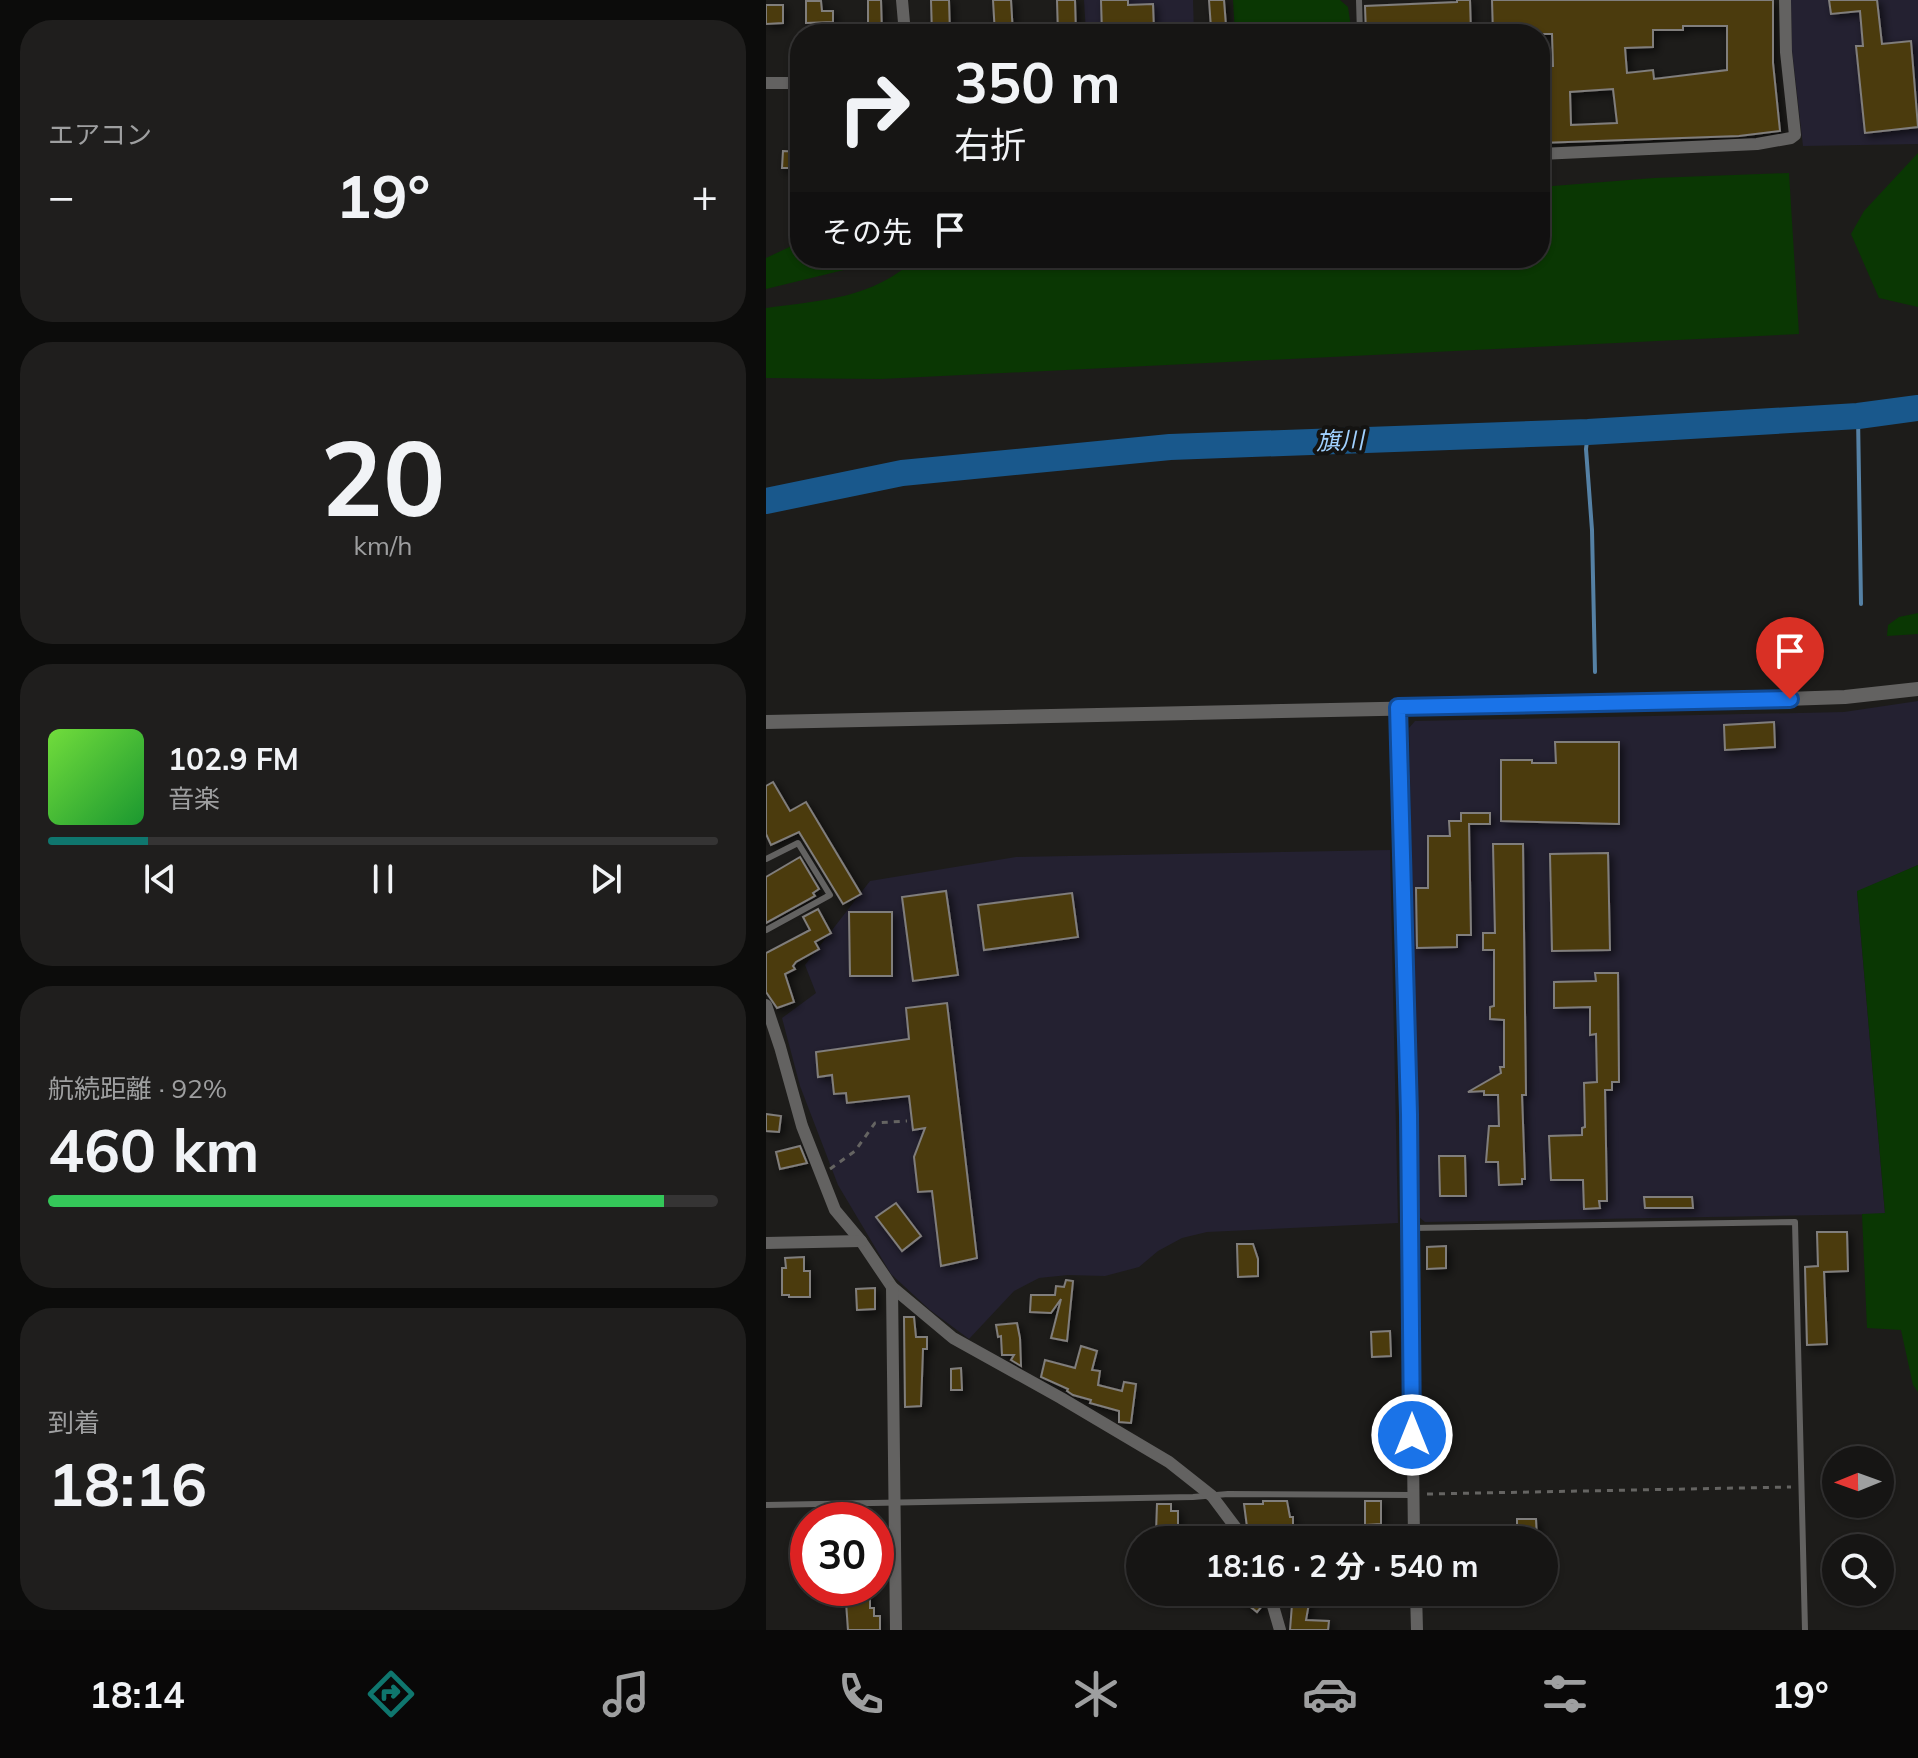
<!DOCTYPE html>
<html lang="ja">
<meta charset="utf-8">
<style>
body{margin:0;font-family:Mulish,"Noto Sans JP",sans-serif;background:#1f1e1d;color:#f1f3f6;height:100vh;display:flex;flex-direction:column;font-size:30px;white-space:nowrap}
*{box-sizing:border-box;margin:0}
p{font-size:26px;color:#9e9fa0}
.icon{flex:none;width:44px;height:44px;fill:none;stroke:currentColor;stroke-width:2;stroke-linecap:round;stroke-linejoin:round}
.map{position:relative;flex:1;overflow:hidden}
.details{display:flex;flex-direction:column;gap:20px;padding:20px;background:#0c0c0b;width:766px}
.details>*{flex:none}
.top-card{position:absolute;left:24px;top:24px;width:760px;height:244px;border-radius:32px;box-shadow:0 2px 6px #0004,0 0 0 2px #353434;background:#161514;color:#f1f3f6;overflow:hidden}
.needle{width:52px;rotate:269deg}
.buttons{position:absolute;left:1056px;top:1446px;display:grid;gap:16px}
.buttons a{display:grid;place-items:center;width:72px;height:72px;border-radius:50%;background:#161514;box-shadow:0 2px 6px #0004,0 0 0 2px #353434;font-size:40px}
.speed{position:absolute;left:24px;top:1502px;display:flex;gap:16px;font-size:40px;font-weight:700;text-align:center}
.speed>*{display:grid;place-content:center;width:104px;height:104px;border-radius:50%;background:#161514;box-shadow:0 2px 6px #0004,0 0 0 2px #353434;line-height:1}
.speed .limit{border:12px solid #d22;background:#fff;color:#111}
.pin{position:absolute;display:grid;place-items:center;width:68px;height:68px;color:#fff;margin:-82px -34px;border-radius:50% 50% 50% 0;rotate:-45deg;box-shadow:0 0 8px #0007}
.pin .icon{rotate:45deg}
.me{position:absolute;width:88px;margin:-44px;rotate:0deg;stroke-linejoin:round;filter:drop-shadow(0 0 6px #0008)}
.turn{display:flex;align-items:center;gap:28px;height:168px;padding:0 32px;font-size:36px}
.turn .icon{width:104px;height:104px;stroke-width:2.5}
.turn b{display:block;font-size:56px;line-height:68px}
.then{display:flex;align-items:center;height:76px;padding:0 32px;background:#0003;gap:16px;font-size:30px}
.big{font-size:60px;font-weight:700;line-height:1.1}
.details .card{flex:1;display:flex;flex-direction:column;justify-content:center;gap:12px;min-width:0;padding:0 28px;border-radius:32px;background:#1f1e1d}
.details .dial{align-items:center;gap:0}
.dial b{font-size:104px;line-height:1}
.song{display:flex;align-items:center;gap:24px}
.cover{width:96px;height:96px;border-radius:12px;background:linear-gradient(135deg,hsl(100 70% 55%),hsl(130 70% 35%))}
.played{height:8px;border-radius:4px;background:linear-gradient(90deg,#0f766e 15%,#353434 15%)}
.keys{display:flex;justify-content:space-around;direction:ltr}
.heat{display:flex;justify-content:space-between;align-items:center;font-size:44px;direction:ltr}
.charge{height:12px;border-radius:6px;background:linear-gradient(90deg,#34c759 92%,#353434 0)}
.trip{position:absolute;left:360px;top:1526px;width:432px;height:80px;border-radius:40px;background:#161514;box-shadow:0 2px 6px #0004,0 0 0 2px #353434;font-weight:700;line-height:80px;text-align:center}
.tabs{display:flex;height:128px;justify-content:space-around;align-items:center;background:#090808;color:#9e9fa0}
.tabs .icon{width:56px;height:56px}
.tabs .current{color:#0f766e}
.tabs b{font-size:36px;color:#f1f3f6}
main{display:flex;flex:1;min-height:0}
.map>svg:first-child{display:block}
.education{fill:#242131}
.green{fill:#0a3703}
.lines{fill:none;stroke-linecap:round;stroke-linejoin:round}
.stream{stroke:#5581a5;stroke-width:4}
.river{stroke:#19588c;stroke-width:26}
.building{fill:#4c3a0f;stroke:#807e7c;stroke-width:2;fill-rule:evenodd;filter:url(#shadow)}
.path{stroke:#656462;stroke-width:3;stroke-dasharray:6 6;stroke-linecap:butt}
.service{stroke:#636261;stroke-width:6}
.minor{stroke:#636261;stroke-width:12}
.tertiary{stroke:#636261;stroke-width:14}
.route-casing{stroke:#114b97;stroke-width:20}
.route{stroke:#1a73e8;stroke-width:14}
.labels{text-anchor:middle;stroke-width:8;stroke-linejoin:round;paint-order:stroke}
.water-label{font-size:24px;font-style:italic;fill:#a1d1ff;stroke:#141311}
</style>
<main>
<section class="details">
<div class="card"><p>エアコン</p>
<div class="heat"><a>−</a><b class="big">19°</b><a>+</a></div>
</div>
<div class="card dial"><b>20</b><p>km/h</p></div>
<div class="card">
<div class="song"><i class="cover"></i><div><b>102.9 FM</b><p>音楽</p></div></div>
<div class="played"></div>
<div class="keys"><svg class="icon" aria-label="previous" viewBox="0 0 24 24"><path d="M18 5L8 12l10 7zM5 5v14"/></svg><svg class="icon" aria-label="pause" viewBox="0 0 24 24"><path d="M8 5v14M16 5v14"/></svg><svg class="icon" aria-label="next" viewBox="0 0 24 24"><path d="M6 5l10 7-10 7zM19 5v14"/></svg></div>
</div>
<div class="card"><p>航続距離 · 92%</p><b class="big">460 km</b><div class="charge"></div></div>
<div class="card"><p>到着</p><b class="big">18:16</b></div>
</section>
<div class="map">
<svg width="1152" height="1630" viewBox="0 0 1152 1630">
<defs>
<filter id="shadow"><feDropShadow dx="3.5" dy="3.5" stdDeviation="4" flood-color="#0009"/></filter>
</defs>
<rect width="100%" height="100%" fill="#1d1c1a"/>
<!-- education -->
<g class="education">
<path d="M318,0H427L428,34H320Z"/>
<path d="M1025,0H1152V144L1037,146L1026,50Z"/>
<path d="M1152,701V865L1091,892L1119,1214L659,1222L653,1217L643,728L649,721L1078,712Z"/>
<path d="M624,850L632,1223L441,1232L416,1238L392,1251L373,1267L339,1276L302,1275L273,1278L248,1291L203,1339L164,1310L125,1274L72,1185L34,1086L16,1018L50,993L39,965L104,881L250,857Z"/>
</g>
<!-- green -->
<g class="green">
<path d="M467,0H574L582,7L586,34H469Z"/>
<path d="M1152,153V307L1113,298L1085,234L1098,211Z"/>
<path d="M1023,173L1033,334L115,379L0,378V308C58,300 105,299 151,258H774V187L888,178Z"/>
<path d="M34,242V258H104L82,269L0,289V258Z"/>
<path d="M1152,613V634L1121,636L1122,625L1133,617Z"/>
<path d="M1152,865V1392L1147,1385L1135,1330L1101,1328L1096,1214L1119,1213L1091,891Z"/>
</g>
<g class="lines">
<!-- stream -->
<g class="stream">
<path d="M1092,416L1095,604"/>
<path d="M822,432L820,449L826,530L829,672"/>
</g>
<!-- river -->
<path class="river" d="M0,501L136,473L404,447L822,432L1092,416L1152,408"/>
</g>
<!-- building -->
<g class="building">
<path d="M102,0H115L116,34H102Z"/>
<path d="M165,0H183L184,34H166Z"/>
<path d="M227,0H245L247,34H229Z"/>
<path d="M291,0H309L310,34H292Z"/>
<path d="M335,0H362V5L387,4L388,31H363V34L336,33Z"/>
<path d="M443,0H458L460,26L445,28Z"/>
<path d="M691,0H704L705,34H600L599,6L691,2Z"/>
<path d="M726,0H1007V63L1014,131L973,136L774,143V66H787L786,34H727ZM917,26H961V70L888,79L887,70L861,73L859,48L887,47V30H917ZM847,89L851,123L805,125L804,92Z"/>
<path d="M1063,0H1111L1116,44L1145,41L1152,127L1099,133L1090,46H1097L1094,11L1065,14Z"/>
<path d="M40,1H55L56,11H67V22L40,23Z"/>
<path d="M0,5H17V23L0,24Z"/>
<path d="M17,151L34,152V168H16Z"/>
<path d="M1008,722L1009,747L959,750L958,725Z"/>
<path d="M789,742H853V824L735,821V760H766V763H790Z"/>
<path d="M7,782L24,811L40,802L95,894L77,904L33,832L5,845L0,834V786Z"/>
<path d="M695,813H724V824H703L705,935H691V947L651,948L650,888H662V836H684L683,821H695Z"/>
<path d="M727,844H757L760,1095H756L759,1179H756V1184L733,1185L732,1162H720L723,1126H733L732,1095H718V1091L702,1092L735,1073L734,1067H738V1020L724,1019V1007L728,1006V950H717V933H729Z"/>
<path d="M842,853L844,950L786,951L784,854Z"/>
<path d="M34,857L53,889L47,893L49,896L0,923V877Z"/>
<path d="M180,891L192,975L147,981L136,897Z"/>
<path d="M306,893L312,937L218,950L212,905Z"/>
<path d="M52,909L65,933L49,942L53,949L30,962L27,966L29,969L19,974L28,1002L11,1008L0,992V953L44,930L37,917Z"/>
<path d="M83,912H126V976H84Z"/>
<path d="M829,973H852L853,1082H846V1090H839L841,1201H833L834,1208L818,1209L817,1180H785L783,1136L816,1135V1128L819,1127L818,1083L831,1082L830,1034L824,1035V1007L788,1008V982L830,981Z"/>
<path d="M181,1003L211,1258L175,1266L166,1191L152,1192L148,1157L159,1128L147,1130L143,1096L81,1103L80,1093L68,1094L66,1075L52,1077L50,1052L143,1039L140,1008Z"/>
<path d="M0,1114L15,1116L13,1132L0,1131Z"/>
<path d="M34,1146L41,1163L14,1169L10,1152Z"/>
<path d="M673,1156H699L700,1196H674Z"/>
<path d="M878,1197H926L927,1208H879Z"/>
<path d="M130,1203L155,1236L136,1251L110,1217Z"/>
<path d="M1051,1232H1081L1082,1271L1058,1272L1061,1344L1041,1345L1039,1267L1052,1266Z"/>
<path d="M471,1244H487L492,1259V1276L472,1277Z"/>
<path d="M680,1246V1268L661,1269V1247Z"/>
<path d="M38,1257V1271H44V1297H23V1295H16V1268H20L19,1258Z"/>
<path d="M300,1280L307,1281L301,1341L285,1338L295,1299L285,1313L264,1312L265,1295H289L290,1286L298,1287Z"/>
<path d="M109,1288V1309L91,1310L90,1289Z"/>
<path d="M138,1317H148L150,1337H161V1349H157L155,1406L139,1407Z"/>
<path d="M251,1323L254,1338L255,1366L245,1360L248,1355H236L235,1336L232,1337L230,1325Z"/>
<path d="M624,1331L625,1356L606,1357L605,1332Z"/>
<path d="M315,1346L331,1351L326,1370L334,1371L332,1385L356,1391L358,1382L370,1384L365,1423L353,1422V1411L324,1403L325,1400L307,1395L301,1391L302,1389L275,1377L279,1360L309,1368Z"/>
<path d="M195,1368L196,1390H185V1369Z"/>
<path d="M497,1501H521L524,1517H527V1540L507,1538L506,1527H481L478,1504H497Z"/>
<path d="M599,1501H615V1524L599,1525Z"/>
<path d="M391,1504H405V1511H412V1540H394V1533H390Z"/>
<path d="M751,1519H770L771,1540H751Z"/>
<path d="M79,1588L104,1591V1608H108V1616H114V1630H82Z"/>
<path d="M466,1592H494L497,1605L491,1612Z"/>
<path d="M527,1592H545L540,1620L563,1621L562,1630H524Z"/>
</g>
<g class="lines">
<!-- path -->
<g class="path">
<path d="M64,1169L89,1151L109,1123L141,1121"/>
<path d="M661,1494L1025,1487"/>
</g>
<!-- service -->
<g class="service">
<path d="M593,0L594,34"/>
<path d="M0,859L32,843L64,895L0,930"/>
<path d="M645,1228L1029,1222L1039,1630"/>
<path d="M0,1505L427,1497L462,1494L647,1495"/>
</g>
<!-- minor -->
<g class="minor">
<path d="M136,0L139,34"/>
<path d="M0,83H34"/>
<path d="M774,154L991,144L1025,138L1029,135L1020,52L1019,0"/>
<path d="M632,707L643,1114L648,1540"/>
<path d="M0,1005L14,1047L36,1126L69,1210L95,1241L126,1287L187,1338L295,1398L403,1462L446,1496L479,1540"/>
<path d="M0,1243L95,1241"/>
<path d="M126,1287L130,1630"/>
<path d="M503,1592L514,1630"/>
<path d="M650,1592L651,1630"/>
</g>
<!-- tertiary -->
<path class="tertiary" d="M0,722L896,703L1079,697L1152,689"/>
</g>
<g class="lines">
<!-- route casing -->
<g class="route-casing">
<path id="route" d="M646,1435L643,1114L632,707L1024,699"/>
</g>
<!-- route -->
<use href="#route" class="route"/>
</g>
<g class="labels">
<!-- water labels -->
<g class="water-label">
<text transform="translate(574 441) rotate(-2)" y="8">旗川</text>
</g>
</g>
</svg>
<div class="buttons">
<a><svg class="needle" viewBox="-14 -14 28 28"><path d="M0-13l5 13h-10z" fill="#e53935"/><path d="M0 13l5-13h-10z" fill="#9e9fa0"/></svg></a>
<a><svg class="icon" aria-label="search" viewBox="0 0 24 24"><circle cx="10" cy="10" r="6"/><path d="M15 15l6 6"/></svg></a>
</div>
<div class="speed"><div class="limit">30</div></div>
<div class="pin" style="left:1024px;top:699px;background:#d93025"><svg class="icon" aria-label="arrive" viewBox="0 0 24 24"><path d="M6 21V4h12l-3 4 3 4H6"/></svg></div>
<svg class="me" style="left:646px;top:1435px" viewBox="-20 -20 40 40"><circle r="17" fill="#1a73e8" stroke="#fff" stroke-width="3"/><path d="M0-11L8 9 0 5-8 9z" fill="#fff"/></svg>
<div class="trip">18:16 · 2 分 · 540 m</div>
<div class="top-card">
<div class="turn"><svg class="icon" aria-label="right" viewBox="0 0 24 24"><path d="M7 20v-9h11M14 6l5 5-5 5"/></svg><div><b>350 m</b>右折</div></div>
<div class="then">その先<svg class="icon" aria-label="arrive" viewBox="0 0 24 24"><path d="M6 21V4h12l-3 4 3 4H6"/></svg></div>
</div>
</div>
</main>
<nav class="tabs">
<b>18:14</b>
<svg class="icon current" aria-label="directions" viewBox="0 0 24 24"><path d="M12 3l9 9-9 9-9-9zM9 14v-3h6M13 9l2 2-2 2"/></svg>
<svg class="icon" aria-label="music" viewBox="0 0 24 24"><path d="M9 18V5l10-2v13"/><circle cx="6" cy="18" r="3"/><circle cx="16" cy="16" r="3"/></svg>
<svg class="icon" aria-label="phone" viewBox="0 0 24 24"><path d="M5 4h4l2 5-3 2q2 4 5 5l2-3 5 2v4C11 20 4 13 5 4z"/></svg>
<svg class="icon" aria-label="climate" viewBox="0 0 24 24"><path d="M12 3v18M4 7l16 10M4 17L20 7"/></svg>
<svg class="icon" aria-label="car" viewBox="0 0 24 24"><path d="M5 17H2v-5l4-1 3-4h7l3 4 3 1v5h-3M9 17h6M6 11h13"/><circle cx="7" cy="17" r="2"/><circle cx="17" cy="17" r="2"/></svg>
<svg class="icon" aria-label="filters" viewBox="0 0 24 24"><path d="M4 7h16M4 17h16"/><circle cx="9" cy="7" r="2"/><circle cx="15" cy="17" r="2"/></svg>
<b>19°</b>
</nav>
